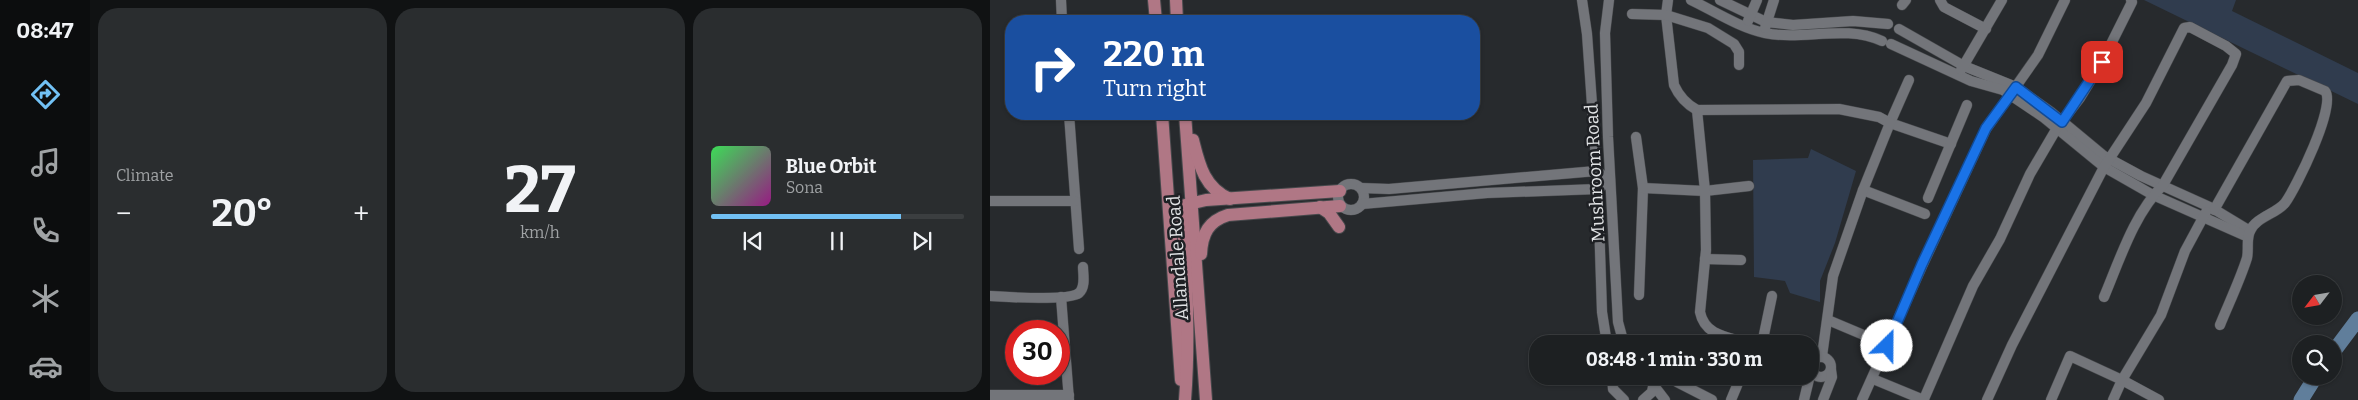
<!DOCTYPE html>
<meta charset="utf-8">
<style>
body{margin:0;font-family:Bitter,serif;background:#2a2d2f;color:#f1f3f6;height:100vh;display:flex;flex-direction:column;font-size:19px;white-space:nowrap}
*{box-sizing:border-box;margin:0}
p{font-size:16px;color:#a0a3a5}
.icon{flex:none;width:28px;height:28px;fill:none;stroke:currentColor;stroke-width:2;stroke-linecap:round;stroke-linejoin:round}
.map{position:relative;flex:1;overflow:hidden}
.details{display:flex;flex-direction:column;gap:8px;padding:8px;background:#101213;width:900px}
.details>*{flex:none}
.hud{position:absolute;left:15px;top:15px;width:475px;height:105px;border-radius:20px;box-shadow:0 1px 4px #0004,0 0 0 1px #3b3e40;background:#1a4fa0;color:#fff;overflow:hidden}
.needle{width:32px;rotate:239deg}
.controls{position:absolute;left:1302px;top:275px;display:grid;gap:10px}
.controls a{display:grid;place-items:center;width:50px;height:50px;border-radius:50%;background:#1d2022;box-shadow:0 1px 4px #0004,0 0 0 1px #3b3e40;font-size:25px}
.speed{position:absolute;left:15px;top:320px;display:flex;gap:10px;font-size:25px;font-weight:700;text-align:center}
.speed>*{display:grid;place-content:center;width:65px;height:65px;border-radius:50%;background:#1d2022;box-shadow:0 1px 4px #0004,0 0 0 1px #3b3e40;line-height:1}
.speed .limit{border:8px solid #d22;background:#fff;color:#111}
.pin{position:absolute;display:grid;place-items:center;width:42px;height:42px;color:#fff;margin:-21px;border-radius:10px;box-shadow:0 2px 8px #0006}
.me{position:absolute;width:55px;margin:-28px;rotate:23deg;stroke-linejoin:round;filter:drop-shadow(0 0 4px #0008)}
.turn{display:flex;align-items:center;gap:18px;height:105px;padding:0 15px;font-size:22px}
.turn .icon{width:65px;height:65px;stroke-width:2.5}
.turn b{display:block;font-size:35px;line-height:42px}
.big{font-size:38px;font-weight:700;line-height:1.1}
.details .tile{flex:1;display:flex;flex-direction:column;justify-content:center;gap:8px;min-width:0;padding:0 18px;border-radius:20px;background:#2a2d2f}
.details .dial{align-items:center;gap:0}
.dial b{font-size:65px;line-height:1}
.song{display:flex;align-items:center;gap:15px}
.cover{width:60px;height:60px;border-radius:8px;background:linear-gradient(135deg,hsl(130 70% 55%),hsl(310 70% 35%))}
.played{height:5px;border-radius:2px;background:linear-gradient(90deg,#72c1f5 75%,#3b3e40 75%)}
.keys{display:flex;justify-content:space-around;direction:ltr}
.heat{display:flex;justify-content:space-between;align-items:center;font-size:28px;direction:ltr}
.details .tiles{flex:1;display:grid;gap:8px;grid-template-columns:repeat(3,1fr)}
.trip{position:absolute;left:539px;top:335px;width:290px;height:50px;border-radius:20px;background:#1d2022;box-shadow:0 1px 4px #0004,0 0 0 1px #3b3e40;font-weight:700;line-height:50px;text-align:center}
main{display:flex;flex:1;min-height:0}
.menu{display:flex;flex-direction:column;width:90px;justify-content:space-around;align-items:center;background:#0c0d0e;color:#a0a3a5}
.menu .icon{width:35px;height:35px}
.menu .active{color:#72c1f5}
.menu b{font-size:22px;color:#f1f3f6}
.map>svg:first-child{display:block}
.green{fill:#303c4e}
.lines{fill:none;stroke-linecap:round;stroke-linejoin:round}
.river{stroke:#607e9b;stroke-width:15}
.minor-casing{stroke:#47494c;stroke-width:11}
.major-casing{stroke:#47494c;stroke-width:14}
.minor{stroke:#73757a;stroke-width:10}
.major{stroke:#b07785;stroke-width:12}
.route-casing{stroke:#114b97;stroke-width:12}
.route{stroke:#1a73e8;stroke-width:9}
.labels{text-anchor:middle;stroke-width:5;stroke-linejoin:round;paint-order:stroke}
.street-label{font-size:18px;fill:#e2e4e6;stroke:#1e2024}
</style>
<main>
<nav class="menu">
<b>08:47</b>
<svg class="icon active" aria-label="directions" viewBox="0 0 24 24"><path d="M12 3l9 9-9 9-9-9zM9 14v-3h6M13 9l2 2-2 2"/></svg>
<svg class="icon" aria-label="music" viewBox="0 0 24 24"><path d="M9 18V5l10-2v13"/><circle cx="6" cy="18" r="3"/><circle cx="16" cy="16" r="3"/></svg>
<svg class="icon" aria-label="phone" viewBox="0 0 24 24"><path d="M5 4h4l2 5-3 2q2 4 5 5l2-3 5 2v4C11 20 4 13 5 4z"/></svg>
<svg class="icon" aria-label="climate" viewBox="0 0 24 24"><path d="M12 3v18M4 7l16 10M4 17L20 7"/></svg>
<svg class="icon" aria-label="car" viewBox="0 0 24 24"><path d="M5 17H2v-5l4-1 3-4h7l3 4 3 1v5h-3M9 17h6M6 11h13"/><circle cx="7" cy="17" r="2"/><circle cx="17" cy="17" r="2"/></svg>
</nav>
<section class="details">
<div class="tiles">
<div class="tile"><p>Climate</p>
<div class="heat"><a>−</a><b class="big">20°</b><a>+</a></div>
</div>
<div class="tile dial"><b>27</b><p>km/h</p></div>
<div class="tile">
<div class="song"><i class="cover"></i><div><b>Blue Orbit</b><p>Sona</p></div></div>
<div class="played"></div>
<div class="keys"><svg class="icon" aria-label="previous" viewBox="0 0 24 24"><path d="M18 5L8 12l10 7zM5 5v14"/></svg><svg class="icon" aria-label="pause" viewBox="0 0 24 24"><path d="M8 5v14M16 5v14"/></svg><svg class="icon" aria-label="next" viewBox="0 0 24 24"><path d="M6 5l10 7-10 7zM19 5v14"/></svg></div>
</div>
</div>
</section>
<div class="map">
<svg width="1368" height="400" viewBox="0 0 1368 400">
<rect width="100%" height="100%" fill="#272a2d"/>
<!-- green -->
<g class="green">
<path d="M1154,0H1246L1242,11L1368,73V104Z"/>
<path d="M821,149L866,171L845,243L830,281V302L800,293L795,281L764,277L763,160L818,158Z"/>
</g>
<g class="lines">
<!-- river -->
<g class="river">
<path d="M1344,351L1368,319"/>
<path d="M1311,400L1326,376"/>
</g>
<!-- minor casing -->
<g class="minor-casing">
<g id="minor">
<path d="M71,0L72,21"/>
<path d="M592,0L597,34L608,189L612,312L617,344"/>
<path d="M619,0L615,33L618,137L628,322L634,344"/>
<path d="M678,0L676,15L684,85C689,96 696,104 707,110"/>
<path d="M701,0C724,11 750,28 775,33C814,41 854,24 892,41"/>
<path d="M730,0L776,22L803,25L863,21L898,24"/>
<path d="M950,0L954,7L996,29"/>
<path d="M912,5L916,0"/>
<path d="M642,14L676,15L718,28L744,44L749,52V65"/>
<path d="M758,21L767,0"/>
<path d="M775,28L784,0"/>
<path d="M909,29L974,66L1026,87L1061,112L1114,156L1151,176L1222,208L1260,231"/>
<path d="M901,44L981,81L1013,90L1053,117L1114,167L1163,195L1258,237"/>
<path d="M971,70L1012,0"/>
<path d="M919,80L900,123L961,144"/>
<path d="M79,114L89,249"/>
<path d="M646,137L653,188L649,295"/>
<circle cx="361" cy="197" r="13"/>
<path d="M371,188L399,189L606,171L620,180L608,189L497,193L372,204"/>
<path d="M653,188L715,191L759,186"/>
<path d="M873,190L935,214"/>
<path d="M938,198L977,105"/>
<path d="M0,201H85"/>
<path d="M1224,210L1297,81L1309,80L1335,91C1347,105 1306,188 1295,203C1286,214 1266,217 1260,231C1256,240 1259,249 1257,258C1250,280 1239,303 1230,325"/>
<path d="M715,259L751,260"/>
<path d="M0,296C16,297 79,301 89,293C96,287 93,274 93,267"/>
<path d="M71,297L79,400"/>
<path d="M838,320L876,336"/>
<path d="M761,344C740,337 715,337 710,312L716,250L715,191L707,110L849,109L889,117L900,123L873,190L843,276L832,356"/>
<path d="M772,344L782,296"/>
<circle cx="831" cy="367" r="10"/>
<path d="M622,376L623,389L634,400"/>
<path d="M883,379L934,400"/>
<path d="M687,382L722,400"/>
<path d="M665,387L675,400"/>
<path d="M0,395H79"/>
<path d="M934,399L983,286L1010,239L1040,174L1067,128L1090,98L1112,62L1142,2L1141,0"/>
<path d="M653,400L662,392L665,376"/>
<path d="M741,400L751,376"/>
<path d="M814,400L821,371"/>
<path d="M833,400L842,377L841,370"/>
<path d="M872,400L933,264L996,129L1048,55L1075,0"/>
<path d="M997,400L1022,345L1114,167L1156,103L1194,28L1200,27L1236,46L1246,54L1242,65L1173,185C1144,214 1130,259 1114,297"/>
<path d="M1061,400L1080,356L1132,380L1169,400"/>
<path d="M1123,400L1132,380L1171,315L1195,251L1216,212"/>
</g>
</g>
<!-- major casing -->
<g class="major-casing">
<g id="major">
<path d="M164,0L166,21"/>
<path d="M186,0L187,21"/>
<path d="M172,114L191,380"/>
<path d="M195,114L216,400"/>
<path d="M203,140C209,164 214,188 240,199"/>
<path d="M330,207L339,213L349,227"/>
<path d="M211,254C212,233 219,221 238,215L350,206"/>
<path d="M195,400C200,337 197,276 192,214L195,205L216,200L350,191"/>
</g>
</g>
<!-- minor -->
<use href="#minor" class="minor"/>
<!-- major -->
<use href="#major" class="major"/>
</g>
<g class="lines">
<!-- route casing -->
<g class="route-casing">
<path id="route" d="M897,346L932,264L996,128L1026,87L1072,122L1112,62"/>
</g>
<!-- route -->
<use href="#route" class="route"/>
</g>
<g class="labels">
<!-- street labels -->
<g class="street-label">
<text transform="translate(605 173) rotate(-93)" y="6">Mushroom Road</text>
<text transform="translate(188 258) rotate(-94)" y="6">Allandale Road</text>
</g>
</g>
</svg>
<div class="controls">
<a><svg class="needle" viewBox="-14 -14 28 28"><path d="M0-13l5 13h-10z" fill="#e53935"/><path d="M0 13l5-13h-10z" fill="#a0a3a5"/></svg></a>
<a><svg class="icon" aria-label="search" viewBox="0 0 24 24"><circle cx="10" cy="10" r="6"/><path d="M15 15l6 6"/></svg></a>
</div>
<div class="speed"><div class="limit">30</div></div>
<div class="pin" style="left:1112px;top:62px;background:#d93025"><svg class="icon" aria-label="arrive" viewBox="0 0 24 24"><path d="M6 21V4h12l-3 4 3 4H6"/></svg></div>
<svg class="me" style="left:897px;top:346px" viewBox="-20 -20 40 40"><circle r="19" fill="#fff"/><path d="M0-13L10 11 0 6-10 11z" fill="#1a73e8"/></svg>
<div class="trip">08:48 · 1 min · 330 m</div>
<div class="hud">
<div class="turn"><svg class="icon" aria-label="right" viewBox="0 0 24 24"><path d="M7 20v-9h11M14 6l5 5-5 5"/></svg><div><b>220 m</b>Turn right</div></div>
</div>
</div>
</main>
